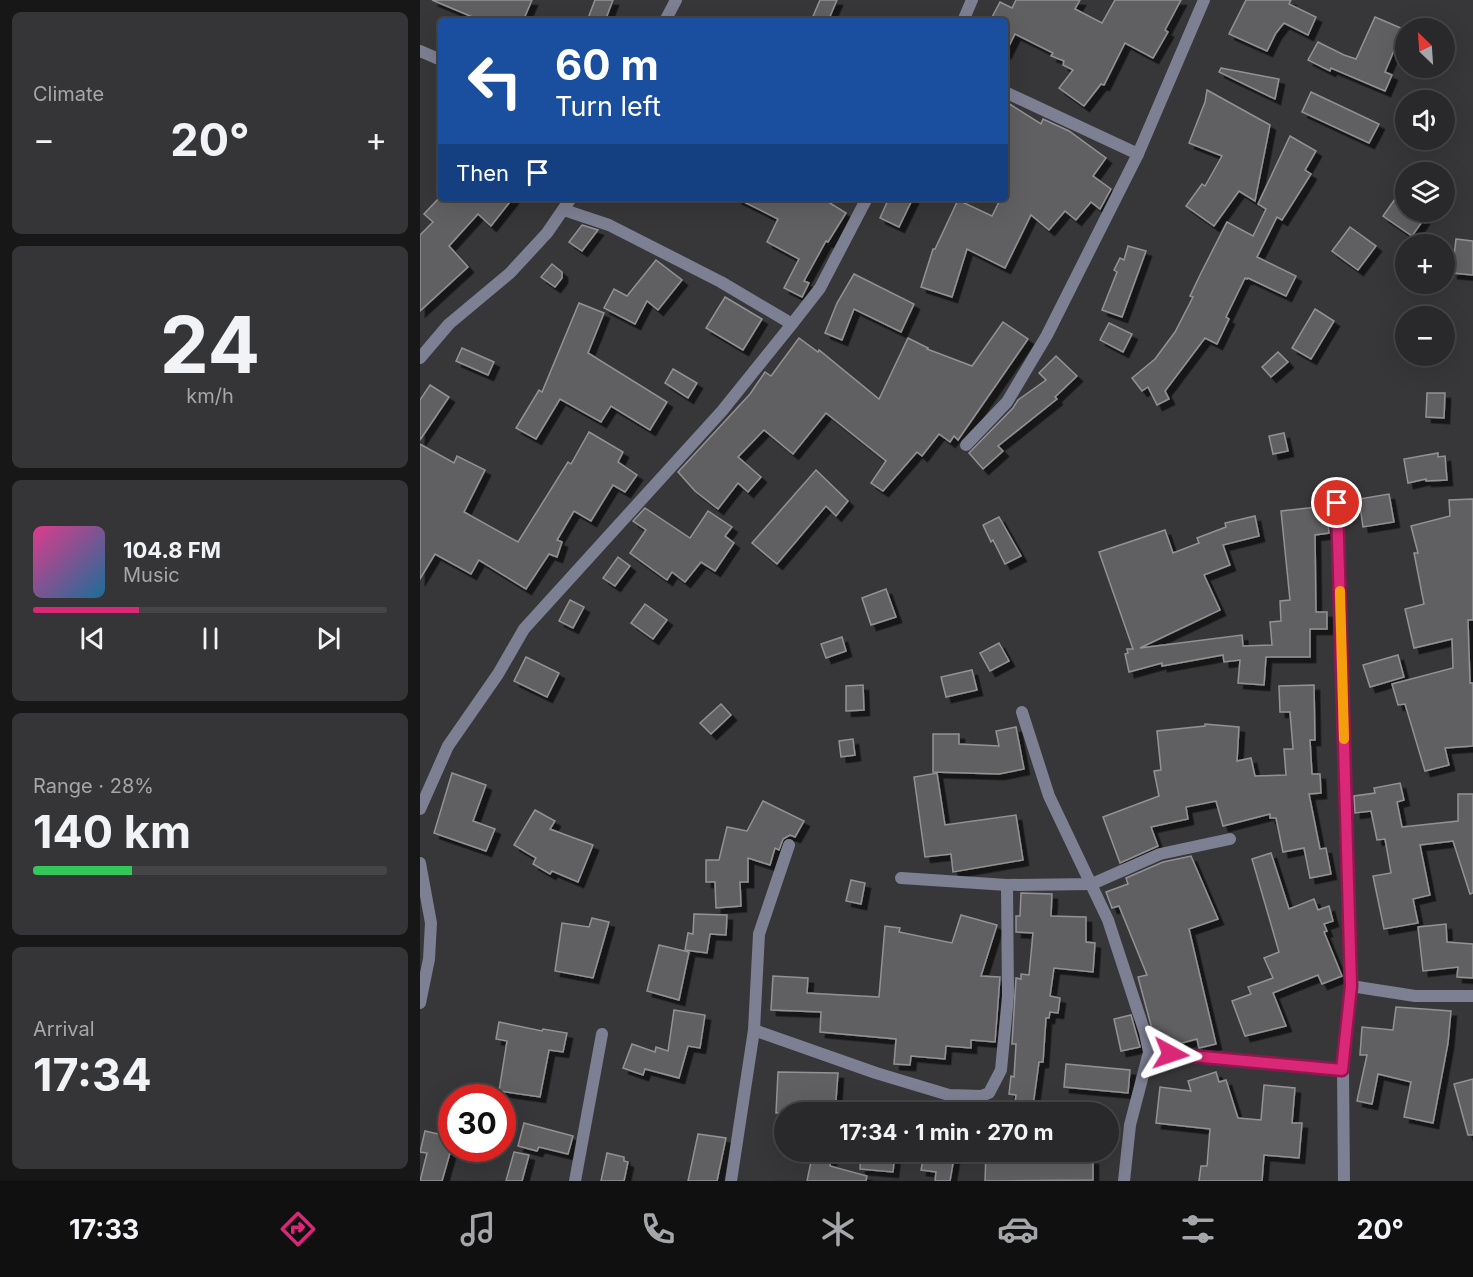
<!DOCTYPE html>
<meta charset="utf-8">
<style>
body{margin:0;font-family:Inter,sans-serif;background:#353537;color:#f1f3f6;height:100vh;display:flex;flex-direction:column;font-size:22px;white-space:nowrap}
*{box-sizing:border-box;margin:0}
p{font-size:20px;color:#a5a6a9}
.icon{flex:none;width:33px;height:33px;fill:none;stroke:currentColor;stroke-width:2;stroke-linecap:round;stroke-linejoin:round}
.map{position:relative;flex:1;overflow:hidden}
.sheet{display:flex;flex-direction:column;gap:12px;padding:12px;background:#171718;width:420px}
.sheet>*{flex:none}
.hud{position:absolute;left:18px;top:18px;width:570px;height:183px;border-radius:6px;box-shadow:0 6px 24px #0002,0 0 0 2px #454547;background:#1a4fa0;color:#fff;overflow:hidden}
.needle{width:39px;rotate:335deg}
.fabs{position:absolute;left:975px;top:18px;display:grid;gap:12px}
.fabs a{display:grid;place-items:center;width:60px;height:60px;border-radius:50%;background:#29292b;box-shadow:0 6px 24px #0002,0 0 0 2px #454547;font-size:30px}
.speed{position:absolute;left:18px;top:1084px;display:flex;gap:12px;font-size:30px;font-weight:700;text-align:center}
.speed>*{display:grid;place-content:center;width:78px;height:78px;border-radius:50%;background:#29292b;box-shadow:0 6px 24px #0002,0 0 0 2px #454547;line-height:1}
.speed .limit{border:9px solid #d22;background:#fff;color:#111}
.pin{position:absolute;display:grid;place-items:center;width:51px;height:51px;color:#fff;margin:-26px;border:3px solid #fff;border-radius:50%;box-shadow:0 2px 6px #0007}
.me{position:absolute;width:66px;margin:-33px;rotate:95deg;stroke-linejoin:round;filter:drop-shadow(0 0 4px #0008)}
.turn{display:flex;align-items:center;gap:21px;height:126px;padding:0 18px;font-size:27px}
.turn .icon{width:78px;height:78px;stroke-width:2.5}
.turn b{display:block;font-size:42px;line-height:51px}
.then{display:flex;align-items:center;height:57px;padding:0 18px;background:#0003;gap:12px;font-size:22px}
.big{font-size:45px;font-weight:700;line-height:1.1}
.sheet .widget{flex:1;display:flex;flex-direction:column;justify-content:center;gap:9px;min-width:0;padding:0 21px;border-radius:9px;background:#353537}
.sheet .dial{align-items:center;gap:0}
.dial b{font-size:78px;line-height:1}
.song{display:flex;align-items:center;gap:18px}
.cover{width:72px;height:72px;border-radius:9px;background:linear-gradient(135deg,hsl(330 70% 55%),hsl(200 70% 35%))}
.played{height:6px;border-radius:3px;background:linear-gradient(90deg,#db2777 30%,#454547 30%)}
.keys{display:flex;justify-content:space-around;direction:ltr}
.heat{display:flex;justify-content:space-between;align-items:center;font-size:33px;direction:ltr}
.charge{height:9px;border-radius:4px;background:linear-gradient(90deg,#34c759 28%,#454547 0)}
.trip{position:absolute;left:354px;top:1102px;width:345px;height:60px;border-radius:30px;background:#29292b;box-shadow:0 6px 24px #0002,0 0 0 2px #454547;font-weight:700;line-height:60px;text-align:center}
.dock{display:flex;height:96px;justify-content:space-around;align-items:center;background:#101011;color:#a5a6a9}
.dock .icon{width:42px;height:42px}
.dock .current{color:#db2777}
.dock b{font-size:27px;color:#f1f3f6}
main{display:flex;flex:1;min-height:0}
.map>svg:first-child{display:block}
.building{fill:#616062;stroke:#939194;stroke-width:1.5;filter:url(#shadow)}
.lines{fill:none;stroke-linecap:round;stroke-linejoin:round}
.minor{stroke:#7d7f92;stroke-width:12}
.route-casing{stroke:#8e194d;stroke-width:15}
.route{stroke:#db2777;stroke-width:10}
.slow{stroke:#f59e0b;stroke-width:10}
</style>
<main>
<section class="sheet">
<div class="widget"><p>Climate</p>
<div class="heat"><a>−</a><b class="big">20°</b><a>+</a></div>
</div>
<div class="widget dial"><b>24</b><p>km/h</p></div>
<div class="widget">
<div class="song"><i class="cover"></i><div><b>104.8 FM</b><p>Music</p></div></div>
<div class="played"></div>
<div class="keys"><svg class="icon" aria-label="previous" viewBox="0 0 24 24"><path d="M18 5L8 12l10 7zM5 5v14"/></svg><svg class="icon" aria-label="pause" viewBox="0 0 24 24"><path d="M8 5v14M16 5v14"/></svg><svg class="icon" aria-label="next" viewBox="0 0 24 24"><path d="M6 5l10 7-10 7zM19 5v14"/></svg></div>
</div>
<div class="widget"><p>Range · 28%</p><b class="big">140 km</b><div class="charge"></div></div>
<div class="widget"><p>Arrival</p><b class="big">17:34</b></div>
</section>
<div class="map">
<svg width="1053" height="1181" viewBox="0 0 1053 1181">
<defs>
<filter id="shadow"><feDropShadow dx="5.5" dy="5.5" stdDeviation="0" flood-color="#0009"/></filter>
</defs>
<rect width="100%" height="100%" fill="#373739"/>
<!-- building -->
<g class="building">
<path d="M12,0H112L103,21H62Z"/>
<path d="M175,0H193L185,21H167Z"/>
<path d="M400,0H417L408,21H391Z"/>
<path d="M596,0H660L655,9L682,23L695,0H761L745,30L748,32L733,58L705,43L684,85L681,84L664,106L639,88L653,70L643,65L644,61L631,56L633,53L595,34L585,54V21H570L580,2L592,8Z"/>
<path d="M826,0H871L869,4L896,17L888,35L864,23L856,33L847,51L809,34Z"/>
<path d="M955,17L983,29L965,72L972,75L965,91L911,68L910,71L888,60L898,42L924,55L936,59Z"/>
<path d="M801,68L859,79L855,99L799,72Z"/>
<path d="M787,90L850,125L835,201L819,191L794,226L766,206L782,184L785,186L802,156L769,143L785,102Z"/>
<path d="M891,92L959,124L949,143L882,112Z"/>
<path d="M585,101L621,124L623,119L649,131L686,158L673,176L691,189L680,209L671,202L656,220L645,211L629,230L611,215L585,268L547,249L532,297L501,287L513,249H515L538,200L572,216L581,198H585Z"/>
<path d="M870,136L896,151L885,170L891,174L862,220L857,217L837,257L876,276L866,296L828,278L827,279L825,278L806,317L809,319L797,344L785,338L745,391L749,399L737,405L728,387L722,391L712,378L735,359L755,332L773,297L770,296L781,273L807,222L833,236L846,209L838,204Z"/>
<path d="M19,198H93L71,226L58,214L29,246L48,267L0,311V235L13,222L4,214Z"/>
<path d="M316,198H402L426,213L408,242L406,241L384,281L389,283L382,297L364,288L379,259L347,242L358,219Z"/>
<path d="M469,198H493L479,227L460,218Z"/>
<path d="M975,199L986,206V212H993L1004,219L992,236L963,216Z"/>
<path d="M162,225L178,230L162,251L149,242Z"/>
<path d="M930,227L956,246L938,270L912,251Z"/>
<path d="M1036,239L1053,241V275L1032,273Z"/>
<path d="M708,246L726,251L702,317L682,310L697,272L694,270L700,258L704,260Z"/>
<path d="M236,260L262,280L238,310L227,301L215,324L184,308L194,289L207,296Z"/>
<path d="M132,264L142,272V278L135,287L121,277Z"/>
<path d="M434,274L494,304L481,332L434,309L422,340L405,333L417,303Z"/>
<path d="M305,297L342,319L323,350L286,328Z"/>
<path d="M159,303L184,313L168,353L247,402L230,430L191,406L181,422L140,399L116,439L96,428L119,390L122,392Z"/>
<path d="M895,309L914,321L891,359L872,348Z"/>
<path d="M583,322L608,339L538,440L534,436L530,442L519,434L502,456L497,452L463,491L451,483L466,461L406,413L373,454L344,430L318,457L341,477L328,492L318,483L298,509L275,491L258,472L330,394L345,372L351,376L379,338L398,352L399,350L459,399L488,338L508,348L507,349L552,366Z"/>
<path d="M689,323L712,334L703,352L680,340Z"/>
<path d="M42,348L74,362L68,375L36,361Z"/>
<path d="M858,352L868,362L851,377L842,367Z"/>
<path d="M636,356L657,376L635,397L637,399L578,446L583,451L563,469L549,453L593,408L598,400L626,380L619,373Z"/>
<path d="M253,369L277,383L268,398L245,383Z"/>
<path d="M10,385L29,397L0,440V400Z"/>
<path d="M1007,393H1025L1024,418L1006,417Z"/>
<path d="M169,432L203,452L198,462L217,475L205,492L193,485L171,521L154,511L137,540L142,542L137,557L129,554L106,589L59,560L51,574L15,554L0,579V444L34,463L37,456L65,470L44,512L98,542L148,462L151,464Z"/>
<path d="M864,433L868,451L853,454L849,436Z"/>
<path d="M1018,453V457L1025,456L1027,480L1006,481V479L988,483L984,459Z"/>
<path d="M396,470L428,501L416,516L406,506L357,564L332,543Z"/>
<path d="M969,494L974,522L943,527L939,499Z"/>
<path d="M1053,499V620H1048L1050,683H1053V746L1025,748L1029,765L1005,771L985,704L978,705L972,684L1033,668L1032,639L994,648L985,609L1004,604L994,553H998L991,526L1030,516L1029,500Z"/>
<path d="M906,506L909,533L895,535L896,612H907V629H890V657H846L844,685L818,683L820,660L804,662L803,655L742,666V663L709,672L705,654L708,653L707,649H713L679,552L745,530L753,553L779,543L777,538L806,527L805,523L835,516L839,536L803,545L810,565L784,575L800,610L720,648L822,635L823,646L852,645L850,622L861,621L860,601L870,600L861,511Z"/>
<path d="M225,508L270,538L288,511L312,527L305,536L314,543L295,571L281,562L265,582L252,572L247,580L210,553L226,530L213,521Z"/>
<path d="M579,517L601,556L585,564L573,540L571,542L563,525Z"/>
<path d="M198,557L210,566L195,586L183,578Z"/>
<path d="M466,589L476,617L451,625L442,598Z"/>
<path d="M150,600L164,607L153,628L139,621Z"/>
<path d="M225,604L247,620L233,639L211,623Z"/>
<path d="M422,637L426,651L406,658L401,644Z"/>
<path d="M579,643L589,661L570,671L560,653Z"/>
<path d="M978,655L984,677L950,687L943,665Z"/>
<path d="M106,657L139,673L127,697L94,681Z"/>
<path d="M552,670L557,690L526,697L521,677Z"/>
<path d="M443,685L444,710L426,711V686Z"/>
<path d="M894,685L895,740H890L892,774H900L901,793L889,794L900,849L906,848L911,874L890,878L884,848L863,852L856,818H850V814L803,826L796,801L766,807L768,819L731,827L738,846L700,863L683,817L739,796L734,771L741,770L737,731L785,726V724L819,727L817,761L831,758L835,776L866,775L864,749H873L870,712H860L859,686Z"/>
<path d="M301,704L311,715L291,734L280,723Z"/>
<path d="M596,727L604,769L579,774L513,772V734H539V744L579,746L576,731Z"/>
<path d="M433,739L435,755L421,757L419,741Z"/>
<path d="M32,773L66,785L53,821L75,829L66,851L14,833Z"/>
<path d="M517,773L525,825L596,815L603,860L533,872L531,854L505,857L494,777Z"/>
<path d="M980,783L984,800L977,802L982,827L1038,821V794H1053V893L1050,894L1033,841L1000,845L1010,895L993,899L998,923L964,929L953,876L971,873L965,839L957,840L951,811L935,813L934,796L955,793L954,788Z"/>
<path d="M343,801L384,821L375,837L370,835L363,839L359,850L355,848L350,865L328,858V882H320L321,906L296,908L295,882H286V860H299L307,827L327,831Z"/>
<path d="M115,810L135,821L130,829L173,845L158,882L132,871L130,874L113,864L116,858L94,845Z"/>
<path d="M851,853L869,909L894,899L898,910L909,906L913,921L904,924L907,931L904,932L922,976L902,984L898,975L853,993L866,1026L825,1036L812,1001L831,994L828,987L853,978L844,958L859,952L832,859Z"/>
<path d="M771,856L798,919L769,929L796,1044L779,1048L777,1039L751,1046L736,1044L718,977L727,975L699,906L692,908L686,892L708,884L706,878L743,862Z"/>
<path d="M431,880L445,883L441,904L426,901Z"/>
<path d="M601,893L632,894L631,916L666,917V942L675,943L673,972L634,968L630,996L640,998L638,1013L630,1012L629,1018H626L623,1062H619L612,1113H594L596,1095L589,1094L591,1076L594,1077L596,1044H592L596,978L601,979V974L609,975L613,933L596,932V916H600Z"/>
<path d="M274,914L307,915L306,935L290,934L287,953L265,950L268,933L273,934Z"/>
<path d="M541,915L577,925L561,976L580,977L575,1042L551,1040V1048L526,1046L525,1059L491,1056L490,1065L474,1064L476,1039L400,1032L401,1012L351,1010L353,976L388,978L387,993L459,997L465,926L480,928L479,932L532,943Z"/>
<path d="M172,918L189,922L173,978L135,971L142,923L169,927Z"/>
<path d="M1026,924L1027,942L1053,944V978L1037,977L1038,967L1003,971L998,927Z"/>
<path d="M239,945L269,952L259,1000L227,991Z"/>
<path d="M976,1007L1031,1011L1028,1043L1013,1123L984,1117L991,1082L958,1074L952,1104L937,1101L947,1055H940L942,1027L973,1030Z"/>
<path d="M254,1010L285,1015L280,1048L268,1046L259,1078L225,1069L223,1075L203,1068L212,1044L235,1052L236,1047L248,1051Z"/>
<path d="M711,1015L720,1047L701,1051L694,1019Z"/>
<path d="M79,1022L122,1031L123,1029L147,1033L143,1052L129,1050L120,1097L79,1091L87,1041L76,1039Z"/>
<path d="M646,1064L710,1070L708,1093L644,1087Z"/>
<path d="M358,1072L418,1073L415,1113H356Z"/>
<path d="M796,1072L799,1082L806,1080L818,1118L841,1120L844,1085L875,1088L872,1123H882L879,1158L844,1155L842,1181H779L781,1166H787L790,1129L736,1123L740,1087L771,1091L768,1081Z"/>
<path d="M1053,1079V1135H1048L1034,1084Z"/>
<path d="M104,1123L153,1136L148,1154L119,1147L117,1151L98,1146Z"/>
<path d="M5,1131L32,1137V1146L22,1181H0L7,1153L0,1152Z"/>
<path d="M278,1134L306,1138L297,1181H268Z"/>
<path d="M94,1152L109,1155L102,1181H86Z"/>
<path d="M393,1152H412L410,1166L447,1176L446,1181H387Z"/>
<path d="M441,1152H475L473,1172L440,1169Z"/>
<path d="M520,1152H535L530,1181H515L516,1172L501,1170L504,1154L519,1156Z"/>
<path d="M566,1152H607V1158L673,1159V1180L565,1181Z"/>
<path d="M187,1153L204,1157V1161L208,1162L204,1181H181Z"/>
</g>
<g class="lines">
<!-- minor -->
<g class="minor">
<path d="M245,21L256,0"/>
<path d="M543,21L552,0"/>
<path d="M0,51L21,60"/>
<path d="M585,92L718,154"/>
<path d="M144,210L189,225L301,282L372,324"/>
<path d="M0,358L29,324L90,273L127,233L151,198"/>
<path d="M546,445L587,402L627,335L718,154L784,0"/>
<path d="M917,503L931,986L923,1070L924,1181"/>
<path d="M602,712L629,796L688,920L725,1033L729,1052L710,1125L704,1181"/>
<path d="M0,809L28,746L78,674L104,629L302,411L372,324L400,288L447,198"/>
<path d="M0,863L11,923L9,959L0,1003"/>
<path d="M481,878L587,885L672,884L740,854L810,839"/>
<path d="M931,986L995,996H1053"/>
<path d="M334,1030L456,1073L529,1095L561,1096L569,1093L581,1070L588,996L587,885"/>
<path d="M729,1052L923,1070"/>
<path d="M155,1181L182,1034"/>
<path d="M311,1181L334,1030L339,934L369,845"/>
</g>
</g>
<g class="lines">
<!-- route casing -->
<g class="route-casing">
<path id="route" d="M751,1054L922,1070L931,986L917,503"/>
</g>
<!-- route -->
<use href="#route" class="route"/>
<!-- slow -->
<path class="slow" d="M920,591L924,739"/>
</g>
</svg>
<div class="fabs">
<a><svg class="needle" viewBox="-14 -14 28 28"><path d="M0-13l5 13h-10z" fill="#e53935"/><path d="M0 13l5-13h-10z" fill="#a5a6a9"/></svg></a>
<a><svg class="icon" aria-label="sound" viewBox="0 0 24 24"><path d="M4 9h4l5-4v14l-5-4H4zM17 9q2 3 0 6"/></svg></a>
<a><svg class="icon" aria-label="layers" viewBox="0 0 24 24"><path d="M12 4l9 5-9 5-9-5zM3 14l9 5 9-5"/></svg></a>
<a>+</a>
<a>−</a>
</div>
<div class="speed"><div class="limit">30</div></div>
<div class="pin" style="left:917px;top:503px;background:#d93025"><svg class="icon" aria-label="arrive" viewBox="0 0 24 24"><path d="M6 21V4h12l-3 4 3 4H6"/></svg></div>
<svg class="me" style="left:751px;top:1054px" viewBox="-20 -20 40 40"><path d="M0-17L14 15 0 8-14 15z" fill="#db2777" stroke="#fff" stroke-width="4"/></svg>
<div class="trip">17:34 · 1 min · 270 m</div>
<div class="hud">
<div class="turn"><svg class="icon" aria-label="left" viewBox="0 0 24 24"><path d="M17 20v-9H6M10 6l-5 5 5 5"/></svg><div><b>60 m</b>Turn left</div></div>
<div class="then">Then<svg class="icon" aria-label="arrive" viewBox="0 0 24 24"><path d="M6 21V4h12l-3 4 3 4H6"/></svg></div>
</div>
</div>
</main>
<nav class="dock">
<b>17:33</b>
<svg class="icon current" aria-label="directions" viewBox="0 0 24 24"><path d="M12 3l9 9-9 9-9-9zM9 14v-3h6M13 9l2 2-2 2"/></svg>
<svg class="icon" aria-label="music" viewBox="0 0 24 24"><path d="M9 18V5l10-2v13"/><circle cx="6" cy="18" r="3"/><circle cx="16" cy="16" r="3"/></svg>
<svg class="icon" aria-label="phone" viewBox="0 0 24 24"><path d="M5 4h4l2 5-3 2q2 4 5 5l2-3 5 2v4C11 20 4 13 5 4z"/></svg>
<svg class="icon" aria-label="climate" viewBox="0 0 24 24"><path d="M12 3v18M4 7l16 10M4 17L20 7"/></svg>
<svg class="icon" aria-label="car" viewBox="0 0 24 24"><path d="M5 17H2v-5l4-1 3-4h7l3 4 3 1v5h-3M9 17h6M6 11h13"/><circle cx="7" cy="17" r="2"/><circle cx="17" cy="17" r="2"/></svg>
<svg class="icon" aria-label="filters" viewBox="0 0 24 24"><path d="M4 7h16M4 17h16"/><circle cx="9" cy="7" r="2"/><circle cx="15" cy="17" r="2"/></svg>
<b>20°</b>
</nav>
